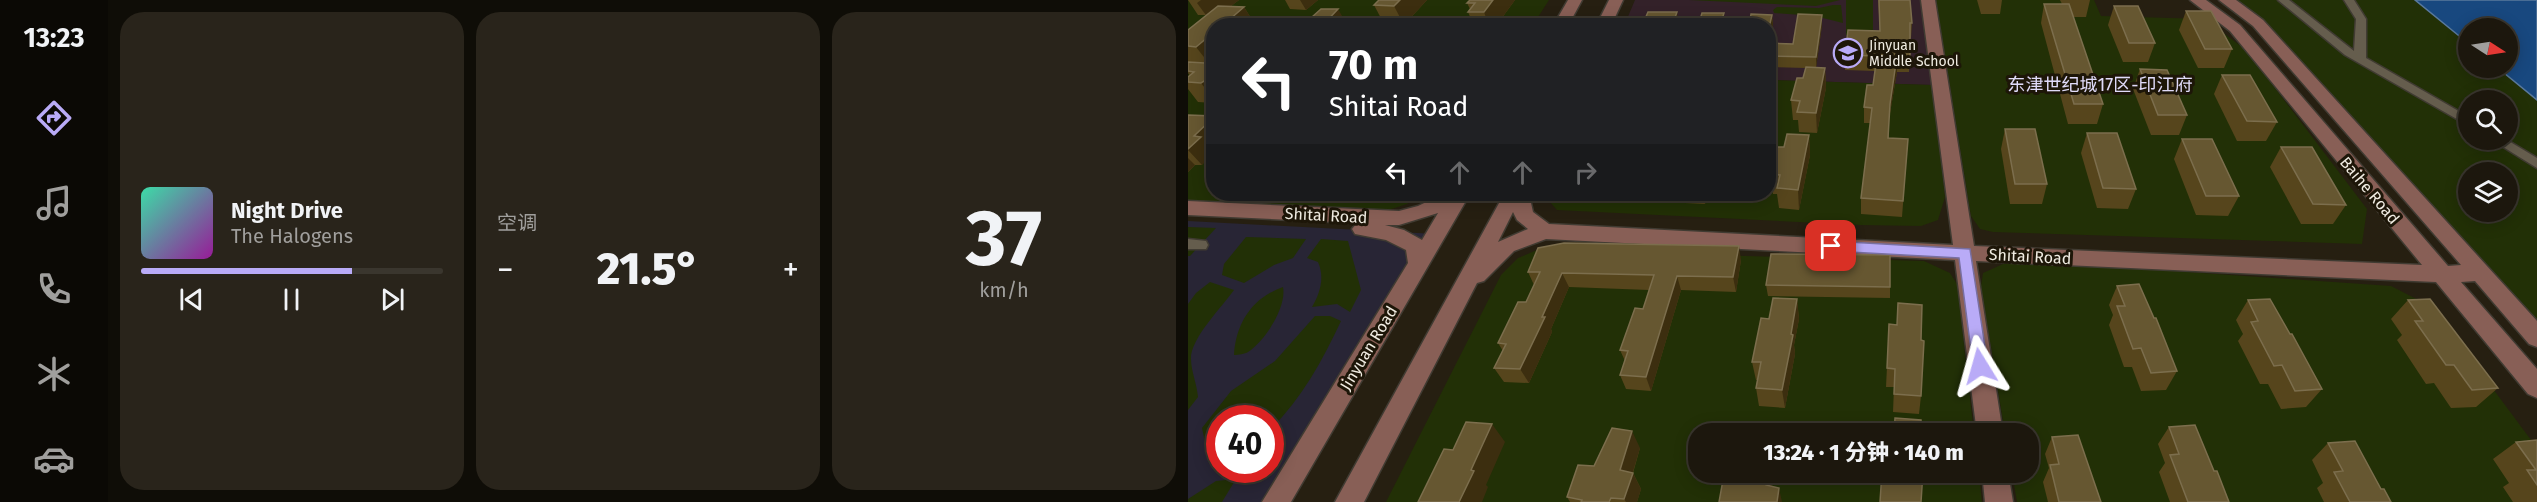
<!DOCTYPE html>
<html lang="zh">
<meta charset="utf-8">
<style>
body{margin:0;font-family:"Fira Sans","Noto Sans SC",sans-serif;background:#29241b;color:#f1f3f6;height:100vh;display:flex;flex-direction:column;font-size:22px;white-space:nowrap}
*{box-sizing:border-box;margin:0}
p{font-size:20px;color:#a09f9d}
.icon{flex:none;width:33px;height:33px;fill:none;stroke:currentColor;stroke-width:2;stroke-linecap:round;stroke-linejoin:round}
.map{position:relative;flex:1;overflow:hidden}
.sheet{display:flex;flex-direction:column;gap:12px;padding:12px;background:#0f0d07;width:1080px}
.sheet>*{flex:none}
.guide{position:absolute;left:18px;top:18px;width:570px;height:183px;border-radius:24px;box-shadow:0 3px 15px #0003,0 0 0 2px #3a362e;background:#202124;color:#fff;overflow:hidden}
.needle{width:39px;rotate:102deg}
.tools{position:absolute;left:1270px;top:18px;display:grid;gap:12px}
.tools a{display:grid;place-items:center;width:60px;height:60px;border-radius:50%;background:#1c170d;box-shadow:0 3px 15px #0003,0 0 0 2px #3a362e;font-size:30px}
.speed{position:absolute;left:18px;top:405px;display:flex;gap:12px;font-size:30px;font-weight:700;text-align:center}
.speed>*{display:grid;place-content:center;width:78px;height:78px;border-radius:50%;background:#1c170d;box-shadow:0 3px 15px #0003,0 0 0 2px #3a362e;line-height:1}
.speed .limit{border:9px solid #d22;background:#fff;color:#111}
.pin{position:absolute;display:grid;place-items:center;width:51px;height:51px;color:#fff;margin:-26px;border-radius:12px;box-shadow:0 3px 9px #0006}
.me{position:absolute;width:66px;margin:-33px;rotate:352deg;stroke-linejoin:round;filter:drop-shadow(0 0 4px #0008)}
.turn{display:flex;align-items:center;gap:21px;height:126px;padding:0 24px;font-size:27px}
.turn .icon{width:78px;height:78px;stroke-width:2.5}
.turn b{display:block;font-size:42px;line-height:51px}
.lanes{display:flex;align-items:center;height:57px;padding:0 24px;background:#0003;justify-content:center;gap:30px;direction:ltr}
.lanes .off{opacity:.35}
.big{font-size:45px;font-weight:800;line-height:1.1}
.sheet .card{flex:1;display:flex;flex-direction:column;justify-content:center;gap:9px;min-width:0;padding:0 21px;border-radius:24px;background:#29241b}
.sheet .dial{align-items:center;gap:0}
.dial b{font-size:78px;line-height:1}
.song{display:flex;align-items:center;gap:18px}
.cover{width:72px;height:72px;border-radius:9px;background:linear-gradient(135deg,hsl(160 70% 55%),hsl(300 70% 35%))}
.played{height:6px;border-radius:3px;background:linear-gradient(90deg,#b9abf7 70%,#3a362e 70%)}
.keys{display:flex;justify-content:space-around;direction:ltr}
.heat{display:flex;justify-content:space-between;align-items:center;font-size:33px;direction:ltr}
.sheet .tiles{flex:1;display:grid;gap:12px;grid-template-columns:repeat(3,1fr)}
.trip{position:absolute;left:500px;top:423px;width:351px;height:60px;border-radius:24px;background:#1c170d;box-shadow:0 3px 15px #0003,0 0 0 2px #3a362e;font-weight:800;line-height:60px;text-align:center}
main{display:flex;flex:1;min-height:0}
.tabs{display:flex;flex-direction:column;width:108px;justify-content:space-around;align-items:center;background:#0b0905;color:#a09f9d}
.tabs .icon{width:42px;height:42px}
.tabs .active{color:#b9abf7}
.tabs b{font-size:27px;color:#f1f3f6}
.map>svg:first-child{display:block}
.commercial{fill:#282535;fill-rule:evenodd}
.education{fill:#332129}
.green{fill:#223006;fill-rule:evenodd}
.water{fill:#18487f;stroke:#59799d;stroke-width:1.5}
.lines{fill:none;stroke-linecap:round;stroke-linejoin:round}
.street-casing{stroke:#403b32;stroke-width:3}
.secondary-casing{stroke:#403b32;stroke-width:3}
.street{fill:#655d4d;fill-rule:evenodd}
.secondary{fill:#885f56;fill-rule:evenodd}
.wall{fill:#56451c}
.shaded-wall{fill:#3c2e0f}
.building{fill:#665731;stroke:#7c6e4d;stroke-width:1.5}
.route{fill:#b9abf7;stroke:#786fa1;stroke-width:1.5}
.labels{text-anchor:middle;stroke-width:6;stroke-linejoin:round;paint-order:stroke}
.far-poi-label{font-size:14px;fill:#f0ece2;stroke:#1d1608;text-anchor:start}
.street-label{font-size:16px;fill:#f0ece2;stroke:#1d1608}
.neighbourhood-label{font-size:18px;fill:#e0dbf9;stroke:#1d1608}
</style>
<main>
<nav class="tabs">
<b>13:23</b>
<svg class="icon active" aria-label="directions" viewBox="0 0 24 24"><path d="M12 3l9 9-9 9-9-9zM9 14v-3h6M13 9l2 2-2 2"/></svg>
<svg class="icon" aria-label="music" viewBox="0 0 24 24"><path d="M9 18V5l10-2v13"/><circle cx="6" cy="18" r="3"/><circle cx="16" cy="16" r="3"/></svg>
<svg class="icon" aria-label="phone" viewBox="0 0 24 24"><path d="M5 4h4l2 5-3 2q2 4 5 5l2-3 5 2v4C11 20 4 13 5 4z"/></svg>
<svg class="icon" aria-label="climate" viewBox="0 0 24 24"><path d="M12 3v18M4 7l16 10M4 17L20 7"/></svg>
<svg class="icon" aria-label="car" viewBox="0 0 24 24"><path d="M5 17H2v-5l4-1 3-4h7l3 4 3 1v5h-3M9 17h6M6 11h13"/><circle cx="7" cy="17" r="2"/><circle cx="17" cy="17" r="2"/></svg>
</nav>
<section class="sheet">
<div class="tiles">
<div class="card">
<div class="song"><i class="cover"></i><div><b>Night Drive</b><p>The Halogens</p></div></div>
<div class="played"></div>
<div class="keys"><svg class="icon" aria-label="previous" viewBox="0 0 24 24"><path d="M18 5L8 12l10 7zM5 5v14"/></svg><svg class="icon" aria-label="pause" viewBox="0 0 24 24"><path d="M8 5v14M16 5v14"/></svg><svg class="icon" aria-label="next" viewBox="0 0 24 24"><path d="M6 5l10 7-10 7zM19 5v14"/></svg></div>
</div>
<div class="card"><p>空调</p>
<div class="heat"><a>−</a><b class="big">21.5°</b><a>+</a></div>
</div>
<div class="card dial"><b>37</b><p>km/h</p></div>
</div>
</section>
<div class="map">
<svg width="1349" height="502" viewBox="0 0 1349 502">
<rect width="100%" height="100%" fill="#261f11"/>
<!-- commercial -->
<path class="commercial" d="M0,221L248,234L88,502H0ZM32,418H82V470H32Z"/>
<!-- education -->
<path class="education" d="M447,0H732L744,85L581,80L580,26H436Z"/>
<!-- green -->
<g class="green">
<path d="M0,0H361L345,25L26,26V194H237L219,204L179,217L0,208Z"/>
<path d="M501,0H652L628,6Z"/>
<rect x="658" y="0" width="27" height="35"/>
<path d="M748,0H906L913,16L1017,19L1058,50L1179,209L1174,244L805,232L792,229L783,216Z"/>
<path d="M1038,0H1227L1281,44V68H1310L1349,100V336L1070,23ZM1281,100H1320V140H1281ZM1281,172H1320V212H1281Z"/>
<path d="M645,5H653L655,23L627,16L586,13L585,10L589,7L631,8Z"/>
<path d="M581,80L744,85L757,197L750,220L733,226L672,225L369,210L361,201L360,194H580Z"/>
<path d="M0,227L28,228L2,256H0Z"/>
<path d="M58,237L118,239L105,258L86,265L56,283L34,275L36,264Z"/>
<path d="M133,239L160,241L173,290L162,312L149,304L124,307C132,293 137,278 130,262L119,258Z"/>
<path d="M349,250L736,261L762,273L769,284L786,433L510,434V472L791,473L794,502H198L313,275L330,258Z"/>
<path d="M824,260L1203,286L1244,307L1349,448V502H829L824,473L840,472V434L817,433L793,286L795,273Z"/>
<path d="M22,282L46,290C34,307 2,339 3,359C3,371 9,384 10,397L0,410V304L8,293Z"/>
<path d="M95,287C99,307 77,341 60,352C57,354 50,355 46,355C48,323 64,298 95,287Z"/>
<path d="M127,316H142L153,321C135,360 113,399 83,429L82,418H32L31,444L17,442L14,428L43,391L87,361Z"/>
<path d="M48,479L34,502H0V499L28,481Z"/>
</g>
<!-- water -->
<path class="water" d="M1227,0H1349V100L1310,68H1320V28H1281V44Z"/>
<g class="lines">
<!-- street casing -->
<g class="street-casing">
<g id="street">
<path d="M1090,0H1101L1166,51L1168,19L1156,0H1166L1178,19V58L1281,117V126L1157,55Z"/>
<path d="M1304,140H1319L1349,158V168Z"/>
<path d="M0,239L18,241L20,245L18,249H0Z"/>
</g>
</g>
<!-- secondary casing -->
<g class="secondary-casing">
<g id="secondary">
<path d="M380,0H394L380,26H365Z"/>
<path d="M421,0H435L423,26H408Z"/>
<path d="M733,0H747L786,246L1234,265L1042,31L1002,0H1018L1052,25L1260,266L1273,265L1065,26L1031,0H1048L1075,20L1349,321V347L1341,344L1287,281L1273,282L1349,369V398L1340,394L1248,282L788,261L815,434H789L767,260L358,239L326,251L296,281L289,283L176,502H147L316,194H341L345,212L361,224L765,245ZM325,212L329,220L340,229L310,242Z"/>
<path d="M255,194H282L103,502H74L220,263L218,250L198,240L167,234L164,229L169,223L0,215V201L211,211L230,206ZM250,213L234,240L216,230L197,225H211Z"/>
<path d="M794,472H820L825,502H797Z"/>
</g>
</g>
<!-- street -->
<use href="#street" class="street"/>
<!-- secondary -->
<use href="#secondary" class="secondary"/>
</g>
<!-- wall -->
<g class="wall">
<path d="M0,0H51L43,6L56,7L68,26H26V103L10,102L0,89V77L2,76L0,73V30L18,15H10Z"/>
<path d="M97,0H130L118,10L102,9Z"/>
<path d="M191,0H239L216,25L196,24L186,5Z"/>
<path d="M282,0H327L308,26H286L280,12L282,9L279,3Z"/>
<path d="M690,0H722L724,23L723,38H722L721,72H709L701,119V138L720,139L714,217L673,214V198L683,123H676V107L685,85L687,71L657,70V55L692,31Z"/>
<path d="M789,0H814L812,14H793Z"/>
<path d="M872,0H902L898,17H885L915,104L909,124H880L853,23L856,4H874Z"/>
<path d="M926,6L967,43L960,62H935L920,25Z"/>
<path d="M998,11L1044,49L1036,68H1010L991,30Z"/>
<path d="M584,15L585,25L581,43L605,44L634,25L628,68H637L638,88L629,133L611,132L610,120H605L603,100L615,78L618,68L580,67V26Z"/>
<path d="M952,69L999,115L991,135H963L945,89Z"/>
<path d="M1034,75L1089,122L1078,141H1049L1026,94Z"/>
<path d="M0,115L26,116V146L23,149L14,165H7L0,172Z"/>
<path d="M817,129L859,184L854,204H822L813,149Z"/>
<path d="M899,133L948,189L940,209L909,208L893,153Z"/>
<path d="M621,135L622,155L611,210L591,208L589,194H585L582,174L596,147Z"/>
<path d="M994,139L1051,196L1040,216L1008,215L986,159Z"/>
<path d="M1093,147L1158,205L1145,224H1113L1082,167Z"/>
<path d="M392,194H420L416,203L396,202Z"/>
<path d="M494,194H520L517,204L497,203Z"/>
<path d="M553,260L548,292L493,290L463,391L438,389L432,375L437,361L432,350L455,309L461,290L381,287L363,329L364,332L341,383L316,382L306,368L315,351L310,343L338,302L346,285L340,272Z"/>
<path d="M578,285L702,287V298L580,296Z"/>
<path d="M929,286L989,371L978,390L953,391L944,367H936L921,325L925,315L921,305Z"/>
<path d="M609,299L611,319L606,345L607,354L597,408L571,406L568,388L569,380H568L564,362L581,319Z"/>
<path d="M1060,300L1102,334L1134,389L1118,407L1093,409L1080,384H1072L1050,341L1055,334L1048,320Z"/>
<path d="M1220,300L1310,388L1288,407L1263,408L1246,383L1238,384L1209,340L1214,335L1203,319Z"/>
<path d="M701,324L733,340V396L731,414L705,412L706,387H698Z"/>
<path d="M981,427L1026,471L1041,502H982L971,472L977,463L970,444Z"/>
<path d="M864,437L913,502H860L855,482L861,468L857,454Z"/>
<path d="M1349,440V502H1325L1315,487L1321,483L1305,459L1328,442Z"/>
<path d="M1140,443L1193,489L1203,502H1136L1129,488L1135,483L1124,460Z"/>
<path d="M452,448L445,473L453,489L449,502H382L379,497L406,466Z"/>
</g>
<!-- shaded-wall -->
<g class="shaded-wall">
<path d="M13,0H51L23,22L9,3Z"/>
<path d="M112,0H130L118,10Z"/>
<path d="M212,0H239L216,25L206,6Z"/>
<path d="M305,0H327L308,26H301L296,12Z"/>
<path d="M56,7L68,26H34Z"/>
<path d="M150,9L160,26H134Z"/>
<path d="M489,12L491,23L490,26H484Z"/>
<path d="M536,13L537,26H532Z"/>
<path d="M584,15L585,25L580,48V32Z"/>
<path d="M634,15V25L628,68V57Z"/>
<path d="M26,32V64L23,66L8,47Z"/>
<path d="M709,56V72L701,119L702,104Z"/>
<path d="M637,68L638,88L629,133L628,113Z"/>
<path d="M26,75V100L13,83Z"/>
<path d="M26,117V146L23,149L26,152V154L14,165L0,150V149L6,136Z"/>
<path d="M621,135L622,155L611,210L610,190Z"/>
<path d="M0,158L7,165L0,172Z"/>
<path d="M412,194H420L416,203Z"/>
<path d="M514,194H520L517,204Z"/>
<path d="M551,246L553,260L548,292L545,277Z"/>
<path d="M374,273L381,287L363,329L364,332L341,383L332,369Z"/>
<path d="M489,276L493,290L463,391L458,377Z"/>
<path d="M609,299L611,319L606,345L607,354L597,408L594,390Z"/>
<path d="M304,424L317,442L298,485L300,487L294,502H271L283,470Z"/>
<path d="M444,431L452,448L444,475L445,473L453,489L449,502H438L436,499L432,470Z"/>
<path d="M580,472H586L581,502L578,485Z"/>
<path d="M591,488L594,502H589Z"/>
</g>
<!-- building -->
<g class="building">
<path d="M191,0H212L206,6L186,5Z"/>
<path d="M282,0H305L296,12H280L287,3H279Z"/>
<path d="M691,0H722L724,23H722V57L709,56L702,104L700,138L720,139L715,201L673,198L684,108L676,107L679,85H685L689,56L657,55L660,30L692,31Z"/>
<path d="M856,4H881L915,104H886Z"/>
<path d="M30,6L56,7L34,26H26V32L8,47L0,46V30Z"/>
<path d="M926,6H950L967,43H941Z"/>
<path d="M133,9H150L134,26H109L118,17H124Z"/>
<path d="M998,11H1023L1044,49H1017Z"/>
<path d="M460,12H489L484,26H454Z"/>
<path d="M514,13H536L532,26H510Z"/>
<path d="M563,14L584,15L580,32V26H561Z"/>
<path d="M610,14L634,15L628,57L580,56V43L605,44Z"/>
<path d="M26,56V75L13,83L0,82V77L6,72L0,71V62L17,63Z"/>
<path d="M618,67L637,68L628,113L609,112L612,101L603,100L609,78H615Z"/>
<path d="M952,69L979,70L999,115H970Z"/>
<path d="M1034,75H1062L1089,122L1059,121Z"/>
<path d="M0,115L26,116V117L6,136L13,137L0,149Z"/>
<path d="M817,129H847L859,184H827Z"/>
<path d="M899,133H929L948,189L915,188Z"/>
<path d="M599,134L621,135L610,190L589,188L592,175L582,174L589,147H596Z"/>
<path d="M994,139H1024L1051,196H1018Z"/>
<path d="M1093,147H1124L1158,205L1125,204Z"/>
<path d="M376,243L551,246L545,277L489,276L458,377L432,375L440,351L432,350L447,308L455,309L466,275L374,273L354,317H357L332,369L306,368L318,344L310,343L330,302H338L352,272H340L350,248Z"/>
<path d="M583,254L702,255V287L578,285Z"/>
<path d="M951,284L966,318H968L989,371L963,373L953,348L945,349L929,306H937L929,286Z"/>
<path d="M585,298L609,299L603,334L605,335L594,390L568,388L573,362H564L573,318L581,319Z"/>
<path d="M1082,299L1102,334H1104L1134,389L1107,391L1094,365L1086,366L1063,322L1070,321L1060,300Z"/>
<path d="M1242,299L1310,388L1284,390L1266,365H1258L1227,321H1235L1220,300Z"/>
<path d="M710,303L734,305L733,340L736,341L733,396L706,394L707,369L699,368L701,324L709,325Z"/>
<path d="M707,418L733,420V434H706Z"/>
<path d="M278,422L304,424L283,470L286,471L271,502H230L256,449L265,450Z"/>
<path d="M1007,425L1026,471H1029L1041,502H1000L982,455L991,454L981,427Z"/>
<path d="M424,428L444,431L432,470L445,473L436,499L423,498L421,502H393L394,500L379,497L390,465L406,466Z"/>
<path d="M890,435L913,502H871L862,465L871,464L864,437Z"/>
<path d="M1349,440V485L1339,470H1348L1328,442Z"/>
<path d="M1167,441L1193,489H1196L1203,502H1162L1146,472L1155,471L1140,443Z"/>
<path d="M554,472H580L578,485L591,488L589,502H531L535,480H551Z"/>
<path d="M694,472H735L733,502H692Z"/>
</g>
<!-- route -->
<path class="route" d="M643,241L782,249L800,366L798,370L792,372L787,370L785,366L771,258L643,251L636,246Z"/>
<!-- icons -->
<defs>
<g id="school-ring" transform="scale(1.5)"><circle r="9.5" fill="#1d1608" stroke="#b9abf7" stroke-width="1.5"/><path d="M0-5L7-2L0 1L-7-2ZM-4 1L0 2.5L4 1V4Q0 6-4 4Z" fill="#b9abf7"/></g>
</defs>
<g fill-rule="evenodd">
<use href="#school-ring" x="660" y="53"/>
</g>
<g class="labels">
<!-- far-poi labels -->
<g class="far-poi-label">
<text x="681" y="50">Jinyuan<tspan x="681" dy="16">Middle School</tspan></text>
</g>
<!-- street labels -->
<g class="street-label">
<text transform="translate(1182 190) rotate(50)" y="6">Baihe Road</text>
<text transform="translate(138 215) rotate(3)" y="6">Shitai Road</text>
<text transform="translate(842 256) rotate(3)" y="6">Shitai Road</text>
<text transform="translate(180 348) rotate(-59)" y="6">Jinyuan Road</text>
</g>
<!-- neighbourhood labels -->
<g class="neighbourhood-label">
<text x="912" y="91">东津世纪城17区-印江府</text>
</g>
</g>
</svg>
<div class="tools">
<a><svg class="needle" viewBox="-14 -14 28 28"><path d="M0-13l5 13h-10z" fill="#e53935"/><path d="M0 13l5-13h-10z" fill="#a09f9d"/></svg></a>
<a><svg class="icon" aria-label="search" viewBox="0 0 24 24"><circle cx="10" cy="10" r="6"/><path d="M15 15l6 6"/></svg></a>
<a><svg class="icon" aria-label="layers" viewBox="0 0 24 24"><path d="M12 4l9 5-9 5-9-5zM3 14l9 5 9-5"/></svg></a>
</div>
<div class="speed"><div class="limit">40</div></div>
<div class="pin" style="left:643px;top:246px;background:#d93025"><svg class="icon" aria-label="arrive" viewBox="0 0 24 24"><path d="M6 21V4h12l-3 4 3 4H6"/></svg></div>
<svg class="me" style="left:792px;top:366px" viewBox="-20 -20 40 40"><path d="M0-17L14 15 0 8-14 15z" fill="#b9abf7" stroke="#fff" stroke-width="4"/></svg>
<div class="trip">13:24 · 1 分钟 · 140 m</div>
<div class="guide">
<div class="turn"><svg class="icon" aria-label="left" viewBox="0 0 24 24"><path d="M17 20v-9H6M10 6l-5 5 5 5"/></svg><div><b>70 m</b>Shitai Road</div></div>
<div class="lanes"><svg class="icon" aria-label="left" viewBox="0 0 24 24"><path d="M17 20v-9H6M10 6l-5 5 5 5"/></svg><svg class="icon off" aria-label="ahead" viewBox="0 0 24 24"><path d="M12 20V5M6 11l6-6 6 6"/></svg><svg class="icon off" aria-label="ahead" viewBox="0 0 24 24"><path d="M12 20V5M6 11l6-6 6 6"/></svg><svg class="icon off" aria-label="right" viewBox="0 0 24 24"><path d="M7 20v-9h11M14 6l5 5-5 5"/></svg></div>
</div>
</div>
</main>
